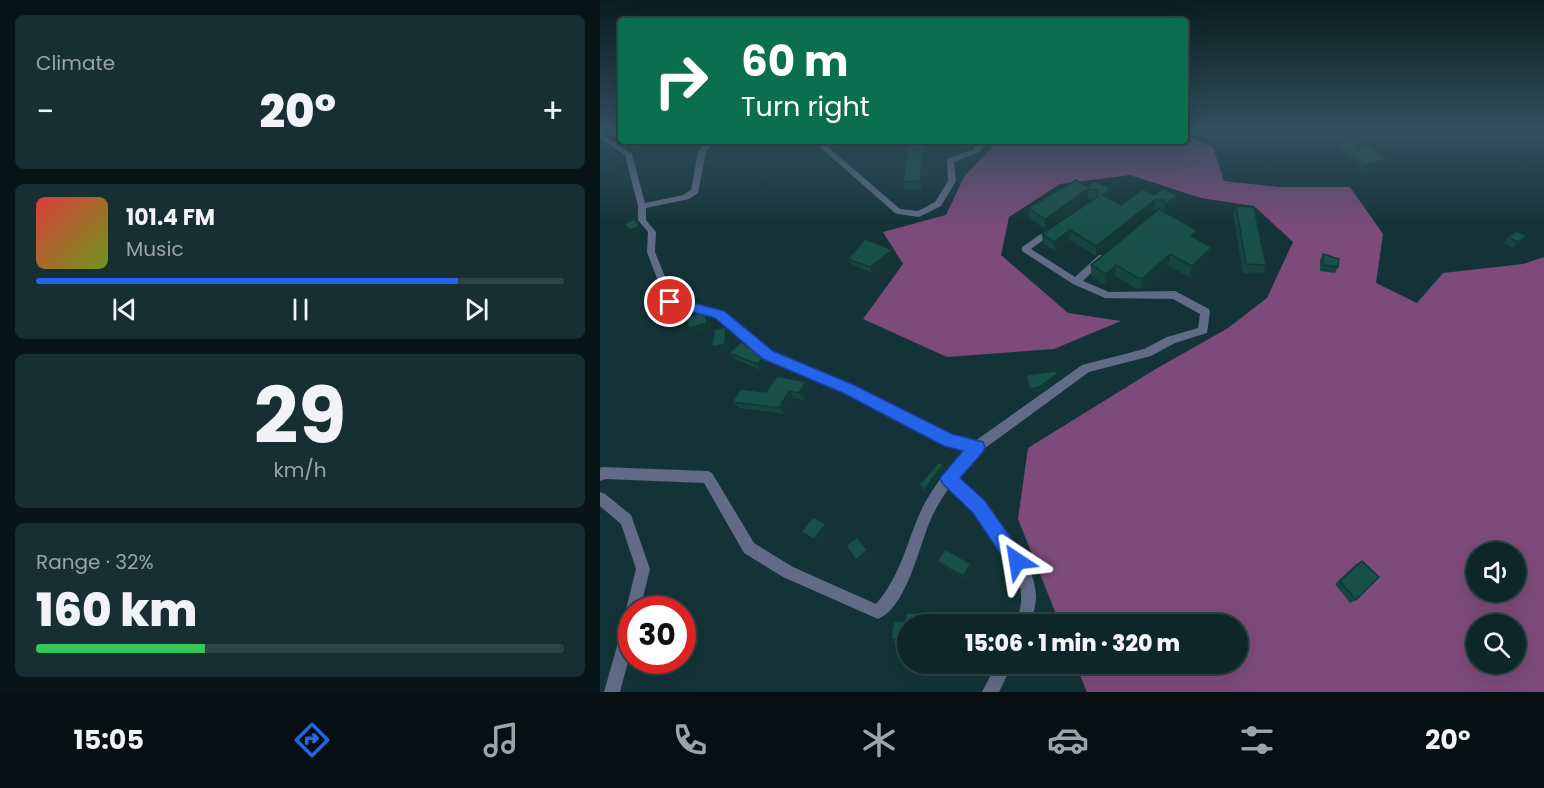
<!DOCTYPE html>
<meta charset="utf-8">
<style>
body{margin:0;font-family:Poppins,sans-serif;background:#172e32;color:#f1f3f6;height:100vh;display:flex;flex-direction:column;font-size:22px;white-space:nowrap}
*{box-sizing:border-box;margin:0}
p{font-size:20px;color:#9ba5a8}
.icon{flex:none;width:33px;height:33px;fill:none;stroke:currentColor;stroke-width:2;stroke-linecap:round;stroke-linejoin:round}
.map{position:relative;flex:1;overflow:hidden}
.details{display:flex;flex-direction:column;gap:15px;padding:15px;background:#081517;width:600px}
.details>*{flex:none}
.top-card{position:absolute;left:18px;top:18px;width:570px;height:126px;border-radius:6px;box-shadow:0 6px 24px #0002,0 0 0 2px #2e4347;background:#0b6e4f;color:#fff;overflow:hidden}
.buttons{position:absolute;left:866px;top:542px;display:grid;gap:12px}
.buttons a{display:grid;place-items:center;width:60px;height:60px;border-radius:50%;background:#0e262a;box-shadow:0 6px 24px #0002,0 0 0 2px #2e4347;font-size:30px}
.speed{position:absolute;left:18px;top:596px;display:flex;gap:12px;font-size:30px;font-weight:700;text-align:center}
.speed>*{display:grid;place-content:center;width:78px;height:78px;border-radius:50%;background:#0e262a;box-shadow:0 6px 24px #0002,0 0 0 2px #2e4347;line-height:1}
.speed .limit{border:9px solid #d22;background:#fff;color:#111}
.pin{position:absolute;display:grid;place-items:center;width:51px;height:51px;color:#fff;margin:-26px;border:3px solid #fff;border-radius:50%;box-shadow:0 2px 6px #0007}
.me{position:absolute;width:66px;margin:-33px;rotate:327deg;stroke-linejoin:round;filter:drop-shadow(0 0 4px #0008)}
.turn{display:flex;align-items:center;gap:21px;height:126px;padding:0 24px;font-size:27px}
.turn .icon{width:78px;height:78px;stroke-width:2.5}
.turn b{display:block;font-size:42px;line-height:51px}
.big{font-size:45px;font-weight:800;line-height:1.1}
.details .card{flex:1;display:flex;flex-direction:column;justify-content:center;gap:9px;min-width:0;padding:0 21px;border-radius:9px;background:#172e32}
.details .dial{align-items:center;gap:0}
.dial b{font-size:78px;line-height:1}
.song{display:flex;align-items:center;gap:18px}
.cover{width:72px;height:72px;border-radius:9px;background:linear-gradient(135deg,hsl(0 70% 55%),hsl(80 70% 35%))}
.played{height:6px;border-radius:3px;background:linear-gradient(90deg,#2563eb 80%,#2e4347 80%)}
.keys{display:flex;justify-content:space-around;direction:ltr}
.heat{display:flex;justify-content:space-between;align-items:center;font-size:33px;direction:ltr}
.charge{height:9px;border-radius:4px;background:linear-gradient(90deg,#34c759 32%,#2e4347 0)}
.trip{position:absolute;left:297px;top:614px;width:351px;height:60px;border-radius:30px;background:#0e262a;box-shadow:0 6px 24px #0002,0 0 0 2px #2e4347;font-weight:800;line-height:60px;text-align:center}
.tab-bar{display:flex;height:96px;justify-content:space-around;align-items:center;background:#060f11;color:#9ba5a8}
.tab-bar .icon{width:42px;height:42px}
.tab-bar .current{color:#2563eb}
.tab-bar b{font-size:27px;color:#f1f3f6}
main{display:flex;flex:1;min-height:0}
.map>svg:first-child{display:block}
.forest{fill:#7d4b79;fill-rule:evenodd}
.lines{fill:none;stroke-linecap:round;stroke-linejoin:round}
.minor{fill:#616b86;fill-rule:evenodd}
.wall{fill:#164440}
.shaded-wall{fill:#123734}
.building{fill:#194f4b;stroke:#123734;stroke-width:1.5}
.route{fill:#2563eb;stroke:#184099;stroke-width:1.5}
</style>
<main>
<section class="details">
<div class="card"><p>Climate</p>
<div class="heat"><a>−</a><b class="big">20°</b><a>+</a></div>
</div>
<div class="card">
<div class="song"><i class="cover"></i><div><b>101.4 FM</b><p>Music</p></div></div>
<div class="played"></div>
<div class="keys"><svg class="icon" aria-label="previous" viewBox="0 0 24 24"><path d="M18 5L8 12l10 7zM5 5v14"/></svg><svg class="icon" aria-label="pause" viewBox="0 0 24 24"><path d="M8 5v14M16 5v14"/></svg><svg class="icon" aria-label="next" viewBox="0 0 24 24"><path d="M6 5l10 7-10 7zM19 5v14"/></svg></div>
</div>
<div class="card dial"><b>29</b><p>km/h</p></div>
<div class="card"><p>Range · 32%</p><b class="big">160 km</b><div class="charge"></div></div>
</section>
<div class="map">
<svg width="944" height="692" viewBox="0 0 944 692">
<rect width="100%" height="100%" fill="#133338"/>
<!-- forest -->
<path class="forest" d="M585,135L613,147L624,181L678,187H750L783,234L776,283L817,303L843,273L923,264L944,257V692H487L475,663H638V624H460L418,519L428,448L554,370L628,328L667,298L693,242L654,206L601,198L530,175L460,184L409,217L401,255L468,313L521,321L454,349L347,357L263,319L303,264L283,232L346,215L364,177L398,141H585ZM876,552H915V591H876ZM876,624H915V663H876Z"/>
<g class="lines">
<!-- minor -->
<g class="minor">
<path d="M0,133L32,154L45,203L83,195L91,190L98,152L105,141H113L106,152L98,193L89,199L46,208V220L56,232L55,252L74,299L123,311L172,352L252,386L351,436L375,441L482,365L544,349L567,337L598,328L600,314L573,299L505,298L473,284L422,251V247L451,227H457L458,229L431,249L475,277L499,255H505L507,257L483,281L509,292L575,291L609,309L610,312L607,333L575,343L551,356L489,372L381,451L357,478C387,506 434,553 436,596C436,606 433,615 430,624H416C418,615 422,606 421,596C420,556 376,514 349,488C342,498 335,509 330,521C319,547 306,608 278,619L183,577L144,553L104,483L5,479L0,481V468L2,467L108,471L112,473L154,543L193,567L276,604C299,578 306,546 319,515C330,490 347,469 366,450L345,445L244,392L164,358L116,317L67,305L47,252L48,232L38,220V206L25,155L0,138Z"/>
<path d="M213,141H221L300,209L318,211L335,202L348,181L347,159L374,149L377,141H385L380,152L354,162L356,181L341,206L319,217L298,214L295,213Z"/>
<path d="M0,492L5,494L31,515L50,569L40,609H32V647L20,692H4L27,611L26,609L36,569L21,524L0,506Z"/>
<path d="M397,663H413L399,692H382Z"/>
</g>
</g>
<!-- wall -->
<g class="wall">
<path d="M687,131H716V133L714,138L690,143L687,133Z"/>
<path d="M23,141H45L47,144L35,149L25,143Z"/>
<path d="M327,141L322,189L305,190L303,182Z"/>
<path d="M739,144L759,148L786,159L784,162L763,169L738,147Z"/>
<path d="M488,187L510,188L509,198L521,205L554,195L577,196L575,205L565,213L595,238L612,247L609,258L590,277L568,266L541,289H537L515,276L505,285L491,276V265L563,211V209H554L496,256L470,240L455,251L443,244L442,234L493,199H488L445,229L429,218L428,208Z"/>
<path d="M636,206L666,265L663,274L643,273L633,215Z"/>
<path d="M908,237L922,242L913,248L903,243Z"/>
<path d="M723,254L738,267L735,273L720,271V260Z"/>
<path d="M294,256L272,273L251,264L248,259Z"/>
<path d="M129,353L164,357L169,362L161,370L134,359Z"/>
<path d="M206,382L211,389L204,400L194,398L185,414L139,408L132,402Z"/>
<path d="M343,465L345,470L328,494L321,489L319,485Z"/>
<path d="M337,561L371,564L372,567L365,579L340,564Z"/>
<path d="M762,561L756,600L750,603L735,584L756,564Z"/>
<path d="M392,613L394,616L393,624H308V637H307L306,642H295L291,639L305,621Z"/>
</g>
<!-- shaded-wall -->
<g class="shaded-wall">
<path d="M716,133L714,138L690,143L692,137Z"/>
<path d="M39,141H45L47,144L35,149L32,144Z"/>
<path d="M324,141H327L322,189L320,181Z"/>
<path d="M786,159L784,162L763,169L764,166Z"/>
<path d="M510,188V198L502,205L503,195Z"/>
<path d="M488,189V199L445,229V219Z"/>
<path d="M577,196L575,205L563,214L565,204Z"/>
<path d="M555,200L554,209L496,256V246Z"/>
<path d="M40,226L45,232L35,236L30,230Z"/>
<path d="M470,230V240L455,251L454,242Z"/>
<path d="M597,230L595,241L591,236Z"/>
<path d="M927,236L922,242L913,248L918,242Z"/>
<path d="M612,247L609,258L590,277L592,266Z"/>
<path d="M292,250L294,256L272,273L270,267Z"/>
<path d="M570,254L568,266L541,289L543,278Z"/>
<path d="M516,265L515,276L505,285L506,274Z"/>
<path d="M105,312L110,318L112,328L95,334L89,328Z"/>
<path d="M126,327L131,332L130,350L117,353L112,347Z"/>
<path d="M164,357L169,362L161,370L157,364Z"/>
<path d="M457,374V380L440,392L431,394L430,389Z"/>
<path d="M206,382L211,389L204,400L199,393Z"/>
<path d="M189,391L194,398L185,414L179,408Z"/>
<path d="M343,465L345,470L328,494L325,489Z"/>
<path d="M226,524L230,528L219,543L214,539Z"/>
<path d="M257,537L271,554L260,563L256,560Z"/>
<path d="M371,564L372,567L365,579L363,576Z"/>
<path d="M392,613L394,616L393,624H391Z"/>
<path d="M302,634L307,637L306,642L301,639Z"/>
</g>
<!-- building -->
<g class="building">
<path d="M690,131H716V133L692,137Z"/>
<path d="M754,138L759,148L770,146L786,159L764,166L739,144L748,139Z"/>
<path d="M26,141H39L32,144Z"/>
<path d="M309,141H324L320,181L303,182Z"/>
<path d="M476,180L488,187L494,181L510,188L503,195L521,205L543,189L554,195L563,188L577,196L565,204L564,200H555L496,246L470,230L454,242L442,234L497,197V190L488,189L445,219L428,208Z"/>
<path d="M636,206L654,207L666,265L646,264Z"/>
<path d="M559,209L597,230L591,236L612,247L592,266L570,254L543,278H538L516,265L506,274L491,265Z"/>
<path d="M34,219L40,226L30,230L24,224Z"/>
<path d="M917,231L927,236L918,242L908,237Z"/>
<path d="M265,239L292,250L270,267L248,259Z"/>
<path d="M723,254L739,259L738,267L723,265Z"/>
<path d="M105,312L107,323L89,328L85,318Z"/>
<path d="M126,327L125,344L112,347L114,330Z"/>
<path d="M141,342L164,357L157,364L129,353Z"/>
<path d="M456,371L457,374L439,387L430,389L426,375Z"/>
<path d="M177,376L206,382L199,393L189,391L179,408L132,402L141,389L166,392Z"/>
<path d="M339,462L343,465L325,489L319,485Z"/>
<path d="M213,517L226,524L214,539L201,532Z"/>
<path d="M257,537L267,550L256,560L246,546Z"/>
<path d="M345,549L371,564L363,576L337,561Z"/>
<path d="M762,561L779,577L756,600L740,581Z"/>
<path d="M306,613H392L391,624H308V634H302L301,639H291L294,621H305Z"/>
</g>
<!-- sky -->
<linearGradient id="sky" x2="0" y2="1"><stop stop-color="#0a1c1f"/><stop offset="0.57" stop-color="#33505e"/><stop offset="1" stop-color="#33505e" stop-opacity="0"/></linearGradient>
<rect width="944" height="228" fill="url(#sky)"/>
<!-- route -->
<path class="route" d="M70,297L124,311L173,351L254,385L352,434L383,442L385,447L383,452L360,478L385,501L423,555L426,561L423,568L417,571L410,568L373,513L343,484L340,478L363,451L344,446L243,393L163,359L115,318L65,305L63,302Z"/>
</svg>
<div class="buttons">
<a><svg class="icon" aria-label="sound" viewBox="0 0 24 24"><path d="M4 9h4l5-4v14l-5-4H4zM17 9q2 3 0 6"/></svg></a>
<a><svg class="icon" aria-label="search" viewBox="0 0 24 24"><circle cx="10" cy="10" r="6"/><path d="M15 15l6 6"/></svg></a>
</div>
<div class="speed"><div class="limit">30</div></div>
<div class="pin" style="left:70px;top:302px;background:#d93025"><svg class="icon" aria-label="arrive" viewBox="0 0 24 24"><path d="M6 21V4h12l-3 4 3 4H6"/></svg></div>
<svg class="me" style="left:417px;top:561px" viewBox="-20 -20 40 40"><path d="M0-17L14 15 0 8-14 15z" fill="#2563eb" stroke="#fff" stroke-width="4"/></svg>
<div class="trip">15:06 · 1 min · 320 m</div>
<div class="top-card">
<div class="turn"><svg class="icon" aria-label="right" viewBox="0 0 24 24"><path d="M7 20v-9h11M14 6l5 5-5 5"/></svg><div><b>60 m</b>Turn right</div></div>
</div>
</div>
</main>
<nav class="tab-bar">
<b>15:05</b>
<svg class="icon current" aria-label="directions" viewBox="0 0 24 24"><path d="M12 3l9 9-9 9-9-9zM9 14v-3h6M13 9l2 2-2 2"/></svg>
<svg class="icon" aria-label="music" viewBox="0 0 24 24"><path d="M9 18V5l10-2v13"/><circle cx="6" cy="18" r="3"/><circle cx="16" cy="16" r="3"/></svg>
<svg class="icon" aria-label="phone" viewBox="0 0 24 24"><path d="M5 4h4l2 5-3 2q2 4 5 5l2-3 5 2v4C11 20 4 13 5 4z"/></svg>
<svg class="icon" aria-label="climate" viewBox="0 0 24 24"><path d="M12 3v18M4 7l16 10M4 17L20 7"/></svg>
<svg class="icon" aria-label="car" viewBox="0 0 24 24"><path d="M5 17H2v-5l4-1 3-4h7l3 4 3 1v5h-3M9 17h6M6 11h13"/><circle cx="7" cy="17" r="2"/><circle cx="17" cy="17" r="2"/></svg>
<svg class="icon" aria-label="filters" viewBox="0 0 24 24"><path d="M4 7h16M4 17h16"/><circle cx="9" cy="7" r="2"/><circle cx="15" cy="17" r="2"/></svg>
<b>20°</b>
</nav>
